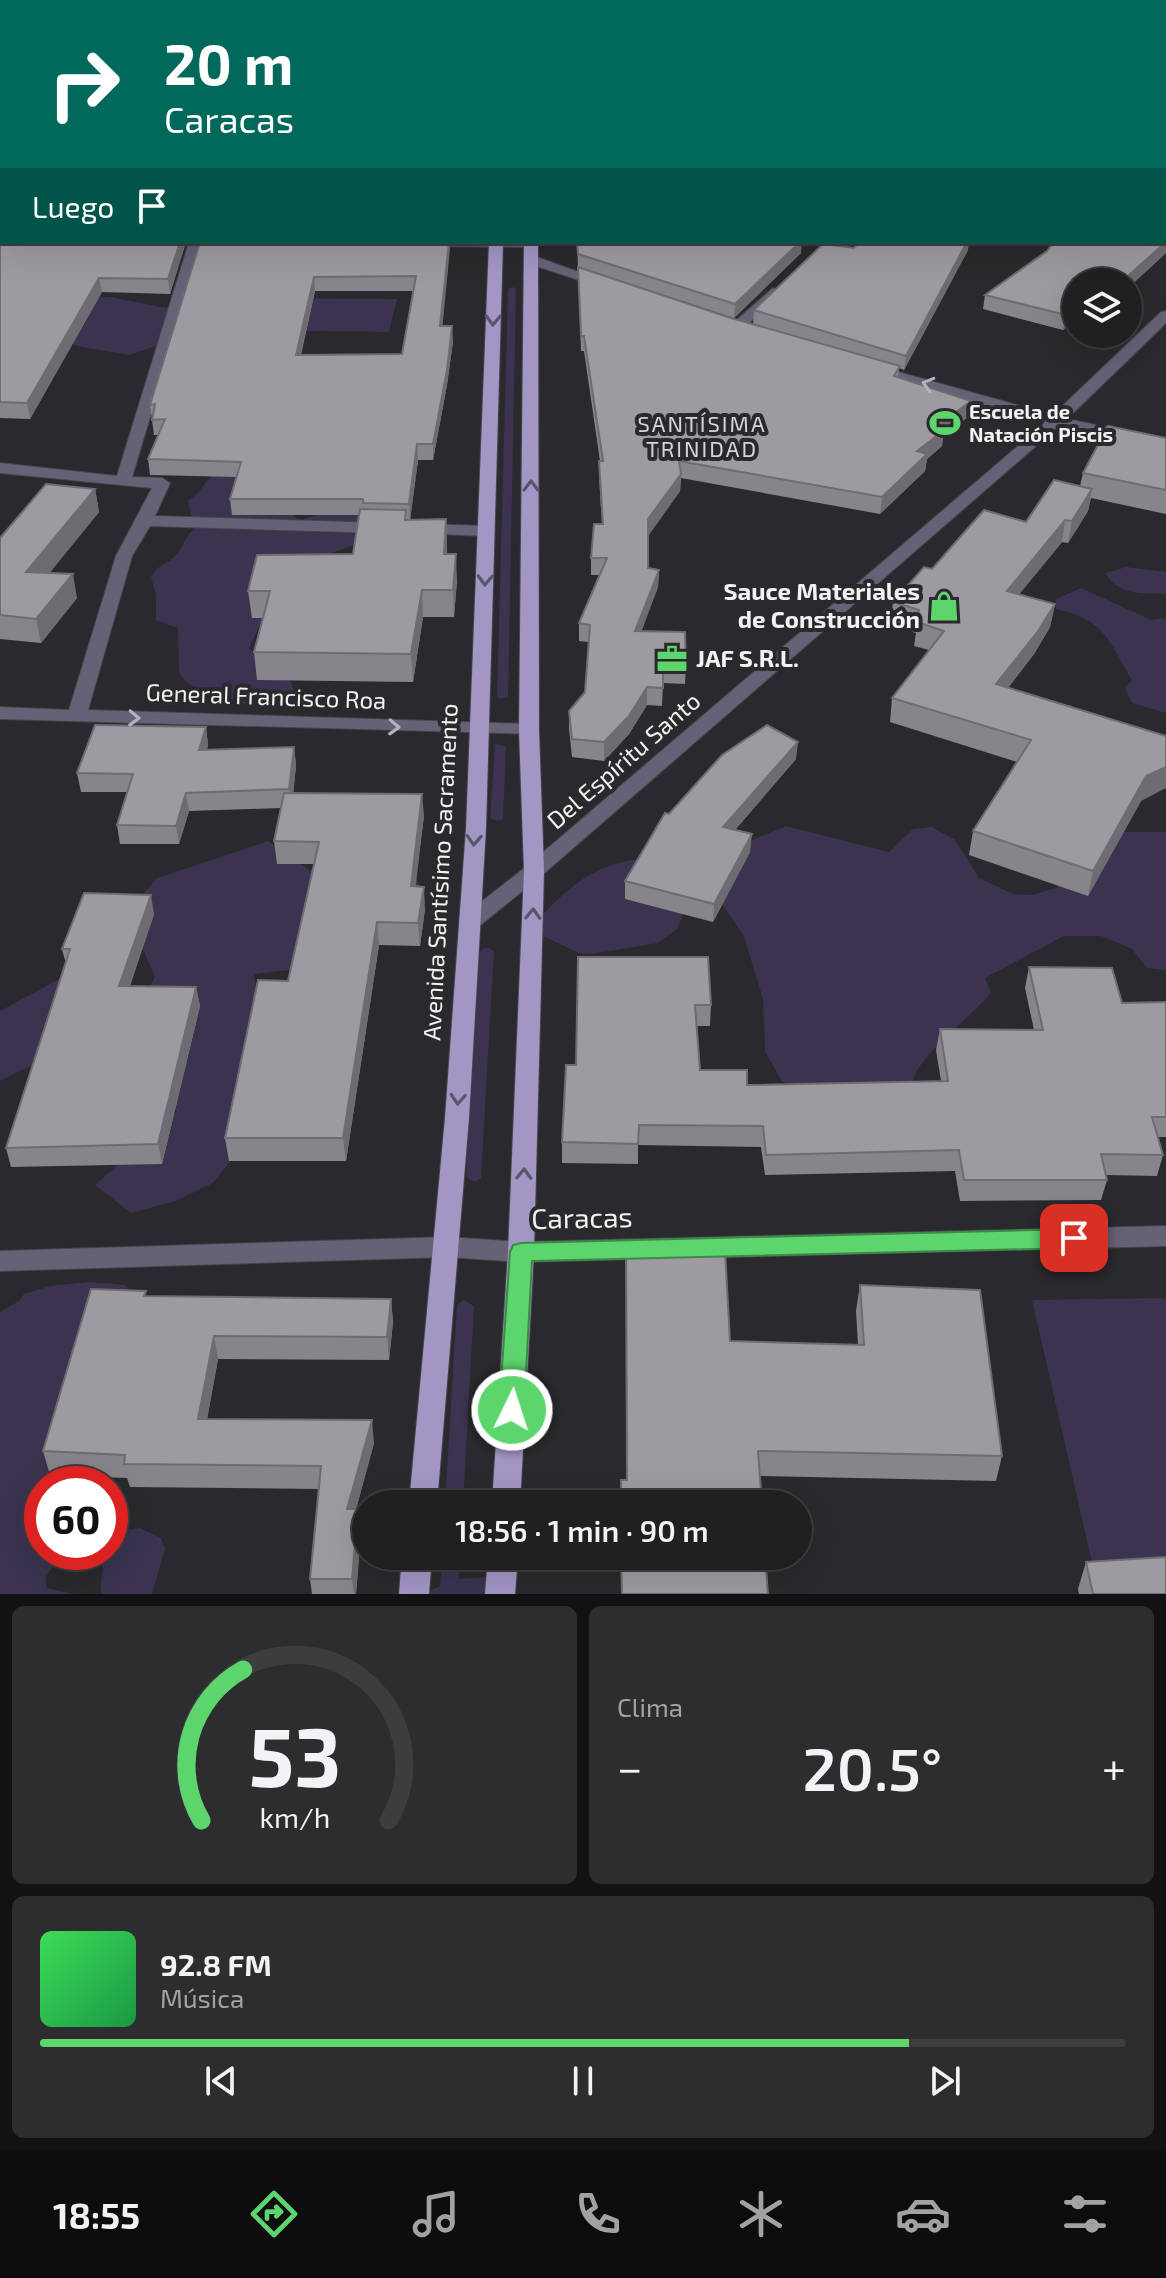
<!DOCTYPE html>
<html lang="es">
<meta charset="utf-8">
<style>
body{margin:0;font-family:"Exo 2",sans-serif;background:#2d2c2f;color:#f1f3f6;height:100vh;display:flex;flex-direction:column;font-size:30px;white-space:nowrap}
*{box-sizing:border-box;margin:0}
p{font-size:26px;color:#a2a2a5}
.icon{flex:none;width:44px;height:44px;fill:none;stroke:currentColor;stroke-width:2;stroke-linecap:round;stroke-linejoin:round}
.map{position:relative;height:1594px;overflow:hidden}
.panel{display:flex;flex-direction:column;gap:12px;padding:12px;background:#121113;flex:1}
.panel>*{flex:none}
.top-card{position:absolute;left:0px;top:0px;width:1166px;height:244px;box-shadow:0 8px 32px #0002,0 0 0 2px #3d3d40;background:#00695c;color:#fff;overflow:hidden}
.controls{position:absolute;left:1062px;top:268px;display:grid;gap:16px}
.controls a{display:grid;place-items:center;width:80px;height:80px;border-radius:50%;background:#201f22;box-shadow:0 8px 32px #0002,0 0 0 2px #3d3d40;font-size:40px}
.speed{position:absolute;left:24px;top:1466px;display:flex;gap:16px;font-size:40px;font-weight:700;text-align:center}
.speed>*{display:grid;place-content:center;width:104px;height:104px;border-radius:50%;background:#201f22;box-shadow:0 8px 32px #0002,0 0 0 2px #3d3d40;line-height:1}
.speed .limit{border:12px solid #d22;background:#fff;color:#111}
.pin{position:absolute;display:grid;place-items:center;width:68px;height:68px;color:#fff;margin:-34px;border-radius:16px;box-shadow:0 4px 12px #0006}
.me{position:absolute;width:88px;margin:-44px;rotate:4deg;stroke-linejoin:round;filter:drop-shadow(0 0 6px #0008)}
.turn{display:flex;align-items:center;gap:28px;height:168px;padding:0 32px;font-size:36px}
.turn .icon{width:104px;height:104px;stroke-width:2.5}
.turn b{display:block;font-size:56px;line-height:68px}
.then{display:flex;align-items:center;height:76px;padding:0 32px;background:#0003;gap:16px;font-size:30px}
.big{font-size:60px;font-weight:600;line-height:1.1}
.panel .card{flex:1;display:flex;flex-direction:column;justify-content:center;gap:12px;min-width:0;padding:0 28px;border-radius:12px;background:#2d2c2f}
.panel .dial{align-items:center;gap:0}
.dial svg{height:208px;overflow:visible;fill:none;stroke:#3d3d40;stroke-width:7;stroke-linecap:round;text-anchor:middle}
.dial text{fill:#f1f3f6;stroke:none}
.song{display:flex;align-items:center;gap:24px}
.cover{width:96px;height:96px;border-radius:12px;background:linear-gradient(135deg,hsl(130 70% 55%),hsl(140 70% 35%))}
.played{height:8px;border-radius:4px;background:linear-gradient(90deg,#5dd56d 80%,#3d3d40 80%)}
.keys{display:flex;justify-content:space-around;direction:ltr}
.heat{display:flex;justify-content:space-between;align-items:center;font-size:44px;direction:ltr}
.panel .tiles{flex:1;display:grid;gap:12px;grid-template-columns:1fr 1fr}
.card:last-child{grid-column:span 2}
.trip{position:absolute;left:352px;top:1490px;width:460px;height:80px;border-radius:40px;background:#201f22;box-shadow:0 8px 32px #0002,0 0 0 2px #3d3d40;font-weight:600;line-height:80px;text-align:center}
.menu{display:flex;height:128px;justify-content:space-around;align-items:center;background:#0d0c0e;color:#a2a2a5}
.menu .icon{width:56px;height:56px}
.menu .active{color:#5dd56d}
.menu b{font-size:36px;color:#f1f3f6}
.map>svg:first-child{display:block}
.green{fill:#3b3350}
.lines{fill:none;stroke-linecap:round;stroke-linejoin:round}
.street-casing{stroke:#464549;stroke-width:2}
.primary-casing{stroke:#464549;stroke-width:2}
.street{fill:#666177;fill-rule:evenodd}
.primary{fill:#a296c5;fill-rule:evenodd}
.wall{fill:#87858a;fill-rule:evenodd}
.shaded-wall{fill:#6e6c70}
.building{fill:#9d9ba0;stroke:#6e6c70;stroke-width:2;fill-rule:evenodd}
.oneway{stroke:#5a556a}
.oneway2{stroke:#b3b1bc}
.route{fill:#5dd56d;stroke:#3c8a47;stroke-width:2}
.labels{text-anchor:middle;stroke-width:8;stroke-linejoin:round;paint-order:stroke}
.far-poi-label{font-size:20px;font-weight:bold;fill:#f2f2f4;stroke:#2a292d;text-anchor:start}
.far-neighbourhood-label{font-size:22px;letter-spacing:2px;fill:#d6d5da;stroke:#2a292d}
.poi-label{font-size:24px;font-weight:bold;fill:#f2f2f4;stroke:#2a292d;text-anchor:end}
.street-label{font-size:24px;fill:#f2f2f4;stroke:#2a292d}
.near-street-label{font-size:28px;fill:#f2f2f4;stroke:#2a292d}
</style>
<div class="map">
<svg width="1166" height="1594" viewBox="0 0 1166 1594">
<rect width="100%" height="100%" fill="#2a292d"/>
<!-- green -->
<g class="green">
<path d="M513,287L516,289L508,697L501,699L497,697L508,289Z"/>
<path d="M110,297L187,312L185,336L129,355L83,347L24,331L70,298Z"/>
<path d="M264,298L397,299L389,332L252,330Z"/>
<path d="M228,468L278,499L299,521L334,509L378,511L385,524L351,546L308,562L260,603L262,621L249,648L289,678L297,697L287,706C253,707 200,703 179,673L178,628L156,620V594L151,578C159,563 165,566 175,556C183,549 183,538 194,529L188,501C207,488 203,476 228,468Z"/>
<path d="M1126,567L1166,572V594C1141,593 1119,596 1105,573Z"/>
<path d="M1081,588L1151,620L1166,618V713L1132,703L1125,688L1132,680C1108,639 1105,620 1056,609V599Z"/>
<path d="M495,744L506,746L503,819L498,821L490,818Z"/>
<path d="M786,826L889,852L913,829L932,827L955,840L979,878L1013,894L1032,895L1059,887L1099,864L1115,832H1166V970L1147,968L1132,949L1101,936H1064L985,978L991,993C974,1014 920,1055 914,1078C912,1086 912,1096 912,1104L782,1082L765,1051L763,999L744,937L717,896L728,855L757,838Z"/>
<path d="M268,841L309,870L334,866L407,867L419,883L418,902L342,964L254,974L257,1003L232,1159L213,1183L176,1201L131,1213L95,1185L177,1112L156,1090L136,1012L155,977L127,913L157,878Z"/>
<path d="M642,859L683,915L677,929L658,943L591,954L579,953L543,936L541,916C572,884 597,863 642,859Z"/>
<path d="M486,947L494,951L481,1178L474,1182L466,1177L480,951Z"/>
<path d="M76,970L38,1062L0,1081V1011Z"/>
<path d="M90,1282L125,1285L133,1293L60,1472L59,1484H42V1552H64L46,1576V1588L74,1594H0V1312L19,1301L24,1294L50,1286Z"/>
<path d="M1166,1298V1570L1094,1571L1032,1300Z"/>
<path d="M464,1300L474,1306L463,1504H445L457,1305Z"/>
<path d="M140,1528L161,1538L165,1549L152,1594H101C100,1579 105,1567 102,1552H110V1539L120,1531Z"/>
<path d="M442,1556H460L459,1579L487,1577L495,1594H424L440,1586Z"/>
</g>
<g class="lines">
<!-- street casing -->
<g class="street-casing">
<g id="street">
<path d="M628,0H676L677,2H629Z"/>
<path d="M189,242H203L132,477L162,478L170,483L155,516L382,523L390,528L382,533L150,526L132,556L88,710L529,724L536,726L539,730L536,734L0,719V707L69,710L116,556L152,488L0,473V463L117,476Z"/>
<path d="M399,242H537L538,243L531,247L406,246Z"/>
<path d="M527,257H537L612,284L600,287L527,263Z"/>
<path d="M773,288L780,292L778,295L741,331H731V325Z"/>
<path d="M1166,311V323L1067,419L1166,439V449L1059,426L541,876L478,927H462L459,922L462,917L527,866L1045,423L867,372V366H877L1053,415L1161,312Z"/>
<path d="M422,524L486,526L494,531L486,536L416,533L414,529L416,525Z"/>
<path d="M1166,1226V1246L521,1262L448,1257L0,1271V1251L448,1237L521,1242Z"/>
</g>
</g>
<!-- primary casing -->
<g class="primary-casing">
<g id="primary">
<path d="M489,242H503L486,828L469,1118L437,1504H409L445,1118L466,828Z"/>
<path d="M524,242H538L539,730L544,871L534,1252L520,1504H492L508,1252L524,871L519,730Z"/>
<path d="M402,1556H432L429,1594H399Z"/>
<path d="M488,1556H518L515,1594H485Z"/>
</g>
</g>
<!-- street -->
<use href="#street" class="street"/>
<!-- primary -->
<use href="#primary" class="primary"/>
</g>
<!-- wall -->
<g class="wall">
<path d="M0,0L2,2V242H186L170,294L102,292L30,419L0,418Z"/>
<path d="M1070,0H1166V253L1128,288V282H1076V326L1069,324L1063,330L983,309L985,295L1047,251L1164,242V2H1071Z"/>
<path d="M200,242H450L442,326L453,341L447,385L433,460H418L410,520L446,519L447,554L457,581L454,617H423L413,682L257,680L254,652L263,618H252L248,591L353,554L359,515H232L230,499L237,477L150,475L148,459L158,435H154L150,405ZM315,291H413L402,354L301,355Z"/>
<path d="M577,242L801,253L734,318L619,280L731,318L792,336L753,324L754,310L854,248L968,250L904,370L899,368L898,378L968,417L943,436L942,446L927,459L925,471L880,514L681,478L680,491L648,536V568L659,570L658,587L641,631L686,666L685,684L663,683L662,706L647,705L629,734L604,761L572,757L569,729V711L585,692L589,642L579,641V623L600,575H591V558L602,524L599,477V461H600L584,351H581Z"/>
<path d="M1166,438V514L1091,498L1088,511L1068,543L1062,542L1019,594L1055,604L1050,627L1034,654L1008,688L1141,801L1088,896L969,855L973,831L1017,762L890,722L892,698L929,650L914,646L916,633L890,625L893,602L932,569L1026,522L1080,486L1083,473Z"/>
<path d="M95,489L99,512L49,573L77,598L41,643L0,639V538Z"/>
<path d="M206,727L208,745L207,750L294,747L296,765L293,793L424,816L415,886L425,909L420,946L379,945L346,1161H229L225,1138L288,981L314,864H277L274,841L281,808L189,811L179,844H120L117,825L127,792H81L77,773Z"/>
<path d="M796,759L735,830L750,852L713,922L625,899V881L669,814Z"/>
<path d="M154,914L130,986L196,987L200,1006L162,1164L11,1167L6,1148L66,964L62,949Z"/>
<path d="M578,957L711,1005L710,1026H696L700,1070L747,1085L941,1081L936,1050L940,1029L1034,1030L1025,988L1029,967L1122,1003L1166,1002V1137H1158L1163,1155L1157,1176L1106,1175L1107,1180L1101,1200L960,1201L955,1171L765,1175L761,1147L638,1145V1164L562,1163V1142L576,1065Z"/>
<path d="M626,1250L730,1341L858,1345L856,1311L860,1285L1002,1456L996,1481L760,1476L762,1504H620L621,1480H626Z"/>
<path d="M147,1296L391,1299L393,1322L389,1360L218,1359L207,1419L374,1443L356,1509H358L361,1532L356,1594H312L310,1579L319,1489L130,1487L127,1478L50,1475L43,1451Z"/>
<path d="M1086,1562L1166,1594H1079L1078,1589Z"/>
</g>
<!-- shaded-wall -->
<g class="shaded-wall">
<path d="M180,242H186L170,294L168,279Z"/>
<path d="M449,242H450V249L441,341L440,326Z"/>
<path d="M800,242H802L801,253L734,318L735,304Z"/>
<path d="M967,242H969L968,250L904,370L906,356Z"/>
<path d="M1166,242V253L1128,288V282H1121Z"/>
<path d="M314,277L315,291L297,370L296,355Z"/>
<path d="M99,278L102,292L30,419L27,403Z"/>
<path d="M1072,309L1069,324L1063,330L1066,315Z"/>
<path d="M452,326L453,341L447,385L433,460V444Z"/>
<path d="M971,401L968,417L943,436L942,446L927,459L925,471L880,514L882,497L936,427Z"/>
<path d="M417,444L418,460L410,521L409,504Z"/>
<path d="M681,474L680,491L648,536V519Z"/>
<path d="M95,489L99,512L31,596L26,572Z"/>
<path d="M1092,489L1088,511L1068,543L1072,521Z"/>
<path d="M446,519L447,546L445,581L444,554Z"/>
<path d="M1065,520L1062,542L1003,614L1007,591Z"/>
<path d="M456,554L457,581L454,617L453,590Z"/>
<path d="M659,570L658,587L635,649V631Z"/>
<path d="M73,574L77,598L41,643L36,619Z"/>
<path d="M422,590L423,617L413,682L411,654Z"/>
<path d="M1055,604L1050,627L1034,654L992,708L996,684Z"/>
<path d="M647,687V705L629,734L604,761V742Z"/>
<path d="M206,727L208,745L202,769L199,750Z"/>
<path d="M798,742L796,759L722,845L723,827Z"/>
<path d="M294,747L296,765L292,808L289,789Z"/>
<path d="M1166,767V788L1141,801L1088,896L1093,871L1146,776Z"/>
<path d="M186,793L189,811L179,844L176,826Z"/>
<path d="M422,794L424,816L413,909L411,886Z"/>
<path d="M752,834L750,852L713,922L714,904Z"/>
<path d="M424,887L425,909L420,946L418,923Z"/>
<path d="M151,895L154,914L123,1005L119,986Z"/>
<path d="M377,922L379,945L346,1161L343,1138Z"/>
<path d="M196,987L200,1006L162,1164L158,1144Z"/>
<path d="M391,1299L393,1322L389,1360L387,1337Z"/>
<path d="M214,1336L218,1359L203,1442L198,1419Z"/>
<path d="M372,1420L374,1443L350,1532L347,1509Z"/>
<path d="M358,1509L361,1532L356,1594H354L352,1579Z"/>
</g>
<!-- building -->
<g class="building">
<path d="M0,0H417L440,2H2V157L0,158V37H2V26H0Z"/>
<path d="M660,0H998V2H659Z"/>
<path d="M1075,0H1166V109H1164V119H1166V242L1121,282H1076V310L1072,309L1066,315L985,295L1047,251L1054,242H1164V2H1076Z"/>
<path d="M0,161H2V209L0,208Z"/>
<path d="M2,213V242H180L168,279L99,278L27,403L0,402V219H1Z"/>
<path d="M200,242H449L440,326H452L447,370L433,444H417L409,504L363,503V499H230L241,462L148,459L165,419L152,420L155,404L150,405ZM416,276L402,354L296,355L314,277Z"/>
<path d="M577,242H800L735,304L578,254Z"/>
<path d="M859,242H967L906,356L754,310L823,244L854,248Z"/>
<path d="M578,267L731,318L900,366L894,376L971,401L936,427L944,430L917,451L927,454L882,497L679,461L681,474L648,519V568L659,570L635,631L685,632L686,666H663V688L647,687L629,716L604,742L572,739L569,711L585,692L590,625L579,623L607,558H591L594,524H603L599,461H603L584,336H581Z"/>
<path d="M1108,426L1166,438V490L1083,473Z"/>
<path d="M1054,480L1092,489L1072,521L1065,520L1007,591L1055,604L1038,631L996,684L1166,736V767L1146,776L1093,871L973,831L1031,740L892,698L944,631L917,622L919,610L893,602L924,567L932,569L984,510L1026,522Z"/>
<path d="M46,484L95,489L26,572L73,574L36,619L0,615V538Z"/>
<path d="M360,509L406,510L405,520L446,519L444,554H456L453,590H422L411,654L254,652L270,591H248L257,555L353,554Z"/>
<path d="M95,725L206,727L199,750L294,747L289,789L186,793L176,826L117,825L133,774L77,773Z"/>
<path d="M767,725L798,742L723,827L752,834L714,904L625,881L665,813L669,814L722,755Z"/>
<path d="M284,793L422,794L411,886L424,887L418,923L377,922L343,1138H225L258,980L288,981L319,842L274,841Z"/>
<path d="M84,893L151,895L119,986L196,987L158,1144L6,1148L70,949H62Z"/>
<path d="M578,957H708L711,1005H695L700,1070H747V1085L948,1081L940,1029L1043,1030L1029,967L1112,968L1122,1003L1166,1002V1117H1152L1163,1155L1101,1154L1107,1180H964L959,1150L766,1155L763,1126L639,1125L638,1144L562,1142L566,1065H576Z"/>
<path d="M626,1250H725L730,1341L864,1345L860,1285L980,1290L1002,1456L758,1451L762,1504H621V1480H627Z"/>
<path d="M91,1289L146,1291L144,1296L391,1299L387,1337L214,1336L198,1419L372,1420L347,1509H358L352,1579H310L321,1466L124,1464L125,1455L43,1451Z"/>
<path d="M621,1556H765L768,1594H622Z"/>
<path d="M1166,1557V1594H1093L1086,1562Z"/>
</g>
<!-- one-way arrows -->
<defs><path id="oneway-chevron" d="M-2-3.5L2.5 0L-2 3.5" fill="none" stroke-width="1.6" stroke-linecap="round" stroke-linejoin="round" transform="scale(2)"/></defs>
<g class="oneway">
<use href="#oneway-chevron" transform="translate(493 320) rotate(92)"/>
<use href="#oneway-chevron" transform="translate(531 486) rotate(-90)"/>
<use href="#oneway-chevron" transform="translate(485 580) rotate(92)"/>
<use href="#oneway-chevron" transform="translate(474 840) rotate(93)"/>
<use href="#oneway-chevron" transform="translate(533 914) rotate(-88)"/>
<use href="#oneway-chevron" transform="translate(458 1099) rotate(94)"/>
<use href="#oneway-chevron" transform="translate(524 1174) rotate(-88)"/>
</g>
<g class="oneway2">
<use href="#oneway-chevron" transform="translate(928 384) rotate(-164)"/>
<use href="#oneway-chevron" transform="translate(134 718) rotate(2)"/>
<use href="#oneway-chevron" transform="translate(394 727) rotate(2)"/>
</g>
<!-- route -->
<path class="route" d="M1074,1229L1082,1232L1085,1238L1082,1245L1074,1248L532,1261L524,1410L520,1417L512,1421L503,1417L499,1410L510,1252L513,1245L521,1243Z"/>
<!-- icons -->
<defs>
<g id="stadium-bare" transform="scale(2.4)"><path d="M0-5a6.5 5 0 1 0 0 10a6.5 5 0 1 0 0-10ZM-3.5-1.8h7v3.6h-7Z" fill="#5dd56d" stroke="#2a292d" stroke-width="2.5" paint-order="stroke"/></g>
<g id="shop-bare" transform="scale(2.4)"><path d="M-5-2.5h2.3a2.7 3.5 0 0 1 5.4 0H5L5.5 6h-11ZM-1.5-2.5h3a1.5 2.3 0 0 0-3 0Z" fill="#5dd56d" stroke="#2a292d" stroke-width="2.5" paint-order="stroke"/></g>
<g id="office-bare" transform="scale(2.4)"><path d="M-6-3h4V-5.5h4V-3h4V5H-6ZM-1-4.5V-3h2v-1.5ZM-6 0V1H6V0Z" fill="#5dd56d" stroke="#2a292d" stroke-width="2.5" paint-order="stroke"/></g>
</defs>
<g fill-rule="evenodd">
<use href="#stadium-bare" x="945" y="423"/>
<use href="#shop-bare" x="944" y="606"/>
<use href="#office-bare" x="672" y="659"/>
</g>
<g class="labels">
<!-- far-poi labels -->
<g class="far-poi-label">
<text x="969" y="419">Escuela de<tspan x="969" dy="23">Natación Piscis</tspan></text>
</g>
<!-- far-neighbourhood labels -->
<g class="far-neighbourhood-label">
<text x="702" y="432">SANTÍSIMA<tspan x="702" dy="25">TRINIDAD</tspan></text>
</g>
<!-- poi labels -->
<g class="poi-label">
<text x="920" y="600">Sauce Materiales<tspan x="920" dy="28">de Construcción</tspan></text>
<text x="696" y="667" text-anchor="start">JAF S.R.L.</text>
</g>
<!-- street labels -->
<g class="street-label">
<text transform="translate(266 697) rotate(2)" y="8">General Francisco Roa</text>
<text transform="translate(624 761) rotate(-41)" y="8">Del Espíritu Santo</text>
<text transform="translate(441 872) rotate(-87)" y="8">Avenida Santísimo Sacramento</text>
</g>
<!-- near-street labels -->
<g class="near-street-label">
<text transform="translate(582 1218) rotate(-1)" y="10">Caracas</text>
</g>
</g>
</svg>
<div class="controls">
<a><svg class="icon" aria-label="layers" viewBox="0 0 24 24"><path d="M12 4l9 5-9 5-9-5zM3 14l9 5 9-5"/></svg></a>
</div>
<div class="speed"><div class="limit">60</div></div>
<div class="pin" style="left:1074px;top:1238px;background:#d93025"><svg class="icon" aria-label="arrive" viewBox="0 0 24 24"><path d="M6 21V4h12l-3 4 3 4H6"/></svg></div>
<svg class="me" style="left:512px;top:1410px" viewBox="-20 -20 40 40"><circle r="17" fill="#5dd56d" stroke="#fff" stroke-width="3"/><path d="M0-11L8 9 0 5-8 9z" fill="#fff"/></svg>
<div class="trip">18:56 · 1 min · 90 m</div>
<div class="top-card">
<div class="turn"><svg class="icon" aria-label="right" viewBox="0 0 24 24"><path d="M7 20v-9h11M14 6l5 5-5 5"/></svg><div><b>20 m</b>Caracas</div></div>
<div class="then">Luego<svg class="icon" aria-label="arrive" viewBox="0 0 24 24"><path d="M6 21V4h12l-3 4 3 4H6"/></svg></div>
</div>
</div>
<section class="panel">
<div class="tiles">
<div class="card dial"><svg viewBox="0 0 100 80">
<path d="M14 69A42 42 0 1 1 86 69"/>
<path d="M14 69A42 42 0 0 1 30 11" stroke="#5dd56d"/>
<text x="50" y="56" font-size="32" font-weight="700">53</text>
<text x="50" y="72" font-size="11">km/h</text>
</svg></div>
<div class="card"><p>Clima</p>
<div class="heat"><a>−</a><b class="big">20.5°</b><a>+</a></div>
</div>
<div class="card">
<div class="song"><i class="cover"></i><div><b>92.8 FM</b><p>Música</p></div></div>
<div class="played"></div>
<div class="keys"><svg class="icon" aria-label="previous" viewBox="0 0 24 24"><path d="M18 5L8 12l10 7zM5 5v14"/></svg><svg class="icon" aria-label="pause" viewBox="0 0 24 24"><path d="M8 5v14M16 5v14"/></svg><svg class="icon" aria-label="next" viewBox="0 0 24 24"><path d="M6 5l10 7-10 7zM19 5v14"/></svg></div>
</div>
</div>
</section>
<nav class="menu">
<b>18:55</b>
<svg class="icon active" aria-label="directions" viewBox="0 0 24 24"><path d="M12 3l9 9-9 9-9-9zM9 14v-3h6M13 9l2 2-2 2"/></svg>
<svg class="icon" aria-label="music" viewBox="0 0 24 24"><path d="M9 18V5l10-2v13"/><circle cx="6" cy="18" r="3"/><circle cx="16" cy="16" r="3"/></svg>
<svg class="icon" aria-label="phone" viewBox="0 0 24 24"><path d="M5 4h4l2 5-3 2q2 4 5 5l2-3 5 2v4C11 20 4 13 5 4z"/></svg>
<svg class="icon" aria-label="climate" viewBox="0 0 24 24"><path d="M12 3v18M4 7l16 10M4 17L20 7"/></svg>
<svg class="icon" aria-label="car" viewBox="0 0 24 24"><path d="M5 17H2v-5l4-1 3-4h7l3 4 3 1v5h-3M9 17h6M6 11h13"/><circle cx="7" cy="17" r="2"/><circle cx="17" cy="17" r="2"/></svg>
<svg class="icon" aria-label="filters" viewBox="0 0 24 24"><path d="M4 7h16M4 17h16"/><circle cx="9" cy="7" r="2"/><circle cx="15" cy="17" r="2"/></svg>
</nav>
